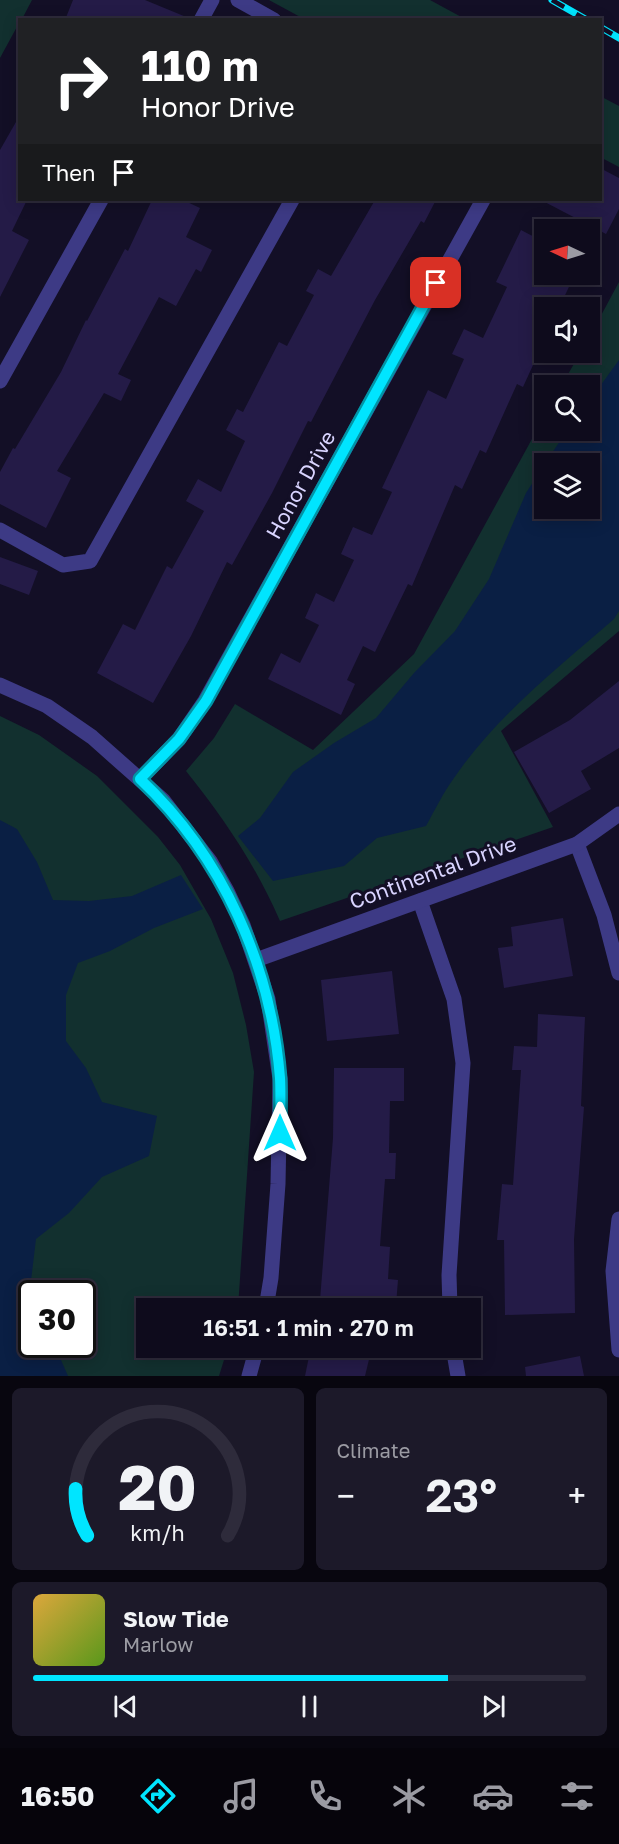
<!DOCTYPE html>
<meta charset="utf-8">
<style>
body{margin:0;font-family:"Golos Text",sans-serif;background:#1c1929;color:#f1f3f6;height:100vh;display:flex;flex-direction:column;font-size:22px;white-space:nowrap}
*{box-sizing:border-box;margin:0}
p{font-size:20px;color:#9b9ba3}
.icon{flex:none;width:33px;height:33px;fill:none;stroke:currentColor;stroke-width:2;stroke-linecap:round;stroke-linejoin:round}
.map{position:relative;height:1376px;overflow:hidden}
.sheet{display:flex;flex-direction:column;gap:12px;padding:12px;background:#08060f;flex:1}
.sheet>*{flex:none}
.top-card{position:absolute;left:18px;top:18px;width:584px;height:183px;border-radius:0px;box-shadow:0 3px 15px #0003,0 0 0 2px #2e2b3b;background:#202124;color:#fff;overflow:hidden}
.needle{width:39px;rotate:274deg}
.fabs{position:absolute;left:534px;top:219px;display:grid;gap:12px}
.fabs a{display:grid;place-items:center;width:66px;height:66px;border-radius:0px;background:#0e0b1c;box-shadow:0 3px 15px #0003,0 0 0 2px #2e2b3b;font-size:30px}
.speed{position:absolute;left:18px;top:1280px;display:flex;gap:12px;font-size:30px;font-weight:700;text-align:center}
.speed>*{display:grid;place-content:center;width:78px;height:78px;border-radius:50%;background:#0e0b1c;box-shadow:0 3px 15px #0003,0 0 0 2px #2e2b3b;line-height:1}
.speed .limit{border:3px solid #111;border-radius:9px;background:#fff;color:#111}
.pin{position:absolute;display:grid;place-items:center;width:51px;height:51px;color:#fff;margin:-26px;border-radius:12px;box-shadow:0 3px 9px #0006}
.me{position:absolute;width:66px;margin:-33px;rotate:0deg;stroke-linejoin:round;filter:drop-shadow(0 0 4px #0008)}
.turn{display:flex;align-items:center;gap:21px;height:126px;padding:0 24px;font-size:27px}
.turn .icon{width:78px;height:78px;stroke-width:2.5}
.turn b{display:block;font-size:42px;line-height:51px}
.then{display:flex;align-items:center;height:57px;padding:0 24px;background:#0003;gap:12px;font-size:22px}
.big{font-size:45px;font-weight:600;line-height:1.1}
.sheet .tile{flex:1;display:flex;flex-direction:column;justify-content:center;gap:9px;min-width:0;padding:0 21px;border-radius:9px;background:#1c1929}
.sheet .dial{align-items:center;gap:0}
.dial svg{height:156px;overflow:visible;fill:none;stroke:#2e2b3b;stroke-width:7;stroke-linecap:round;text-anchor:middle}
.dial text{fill:#f1f3f6;stroke:none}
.song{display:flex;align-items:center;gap:18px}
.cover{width:72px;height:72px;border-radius:9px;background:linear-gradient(135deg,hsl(40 70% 55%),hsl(90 70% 35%))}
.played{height:6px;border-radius:3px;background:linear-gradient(90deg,#00e5ff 75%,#2e2b3b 75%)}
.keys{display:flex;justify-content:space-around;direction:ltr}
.heat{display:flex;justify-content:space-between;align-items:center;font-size:33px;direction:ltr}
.sheet .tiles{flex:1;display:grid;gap:12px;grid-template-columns:1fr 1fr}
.tile:last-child{grid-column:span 2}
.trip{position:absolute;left:136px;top:1298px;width:345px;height:60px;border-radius:0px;background:#0e0b1c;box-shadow:0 3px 15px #0003,0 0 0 2px #2e2b3b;font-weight:600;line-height:60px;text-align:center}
.dock{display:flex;height:96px;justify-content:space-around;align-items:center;background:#06040b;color:#9b9ba3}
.dock .icon{width:42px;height:42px}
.dock .on{color:#00e5ff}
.dock b{font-size:27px;color:#f1f3f6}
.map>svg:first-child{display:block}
.green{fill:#12302f;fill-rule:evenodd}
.water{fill:#0a1f44}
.building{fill:#241b47}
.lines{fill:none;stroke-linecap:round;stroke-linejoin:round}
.minor{stroke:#3d3a85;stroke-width:15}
.rail-casing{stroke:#00e5ff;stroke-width:7}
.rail{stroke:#130f26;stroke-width:4.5;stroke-dasharray:14;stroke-linecap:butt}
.route-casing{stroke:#0095a6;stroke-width:15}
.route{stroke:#00e5ff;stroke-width:10}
.labels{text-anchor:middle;stroke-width:6;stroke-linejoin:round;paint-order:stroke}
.street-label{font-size:21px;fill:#d9d4ff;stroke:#130f26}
</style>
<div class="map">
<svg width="619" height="1376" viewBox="0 0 619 1376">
<rect width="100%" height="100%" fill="#130f26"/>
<!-- green -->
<g class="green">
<path d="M0,0H32L22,19L20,20L19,23L0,58Z"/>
<path d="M269,0H430L465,19H304Z"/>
<path d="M600,96L619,106V167L600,157Z"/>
<path d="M619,282V631L501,731L553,827L280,921C255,864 225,820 186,771L214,738L235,704L313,750L414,654L544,417V430H590V386L562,385L580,353L590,352V336ZM544,464H590V508H544Z"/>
<path d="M0,716L39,735L97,776L158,837L180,865L211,919L233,973L246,1025L254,1072L238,1308H147V1347H228L219,1376H0ZM32,1293H82V1344H32Z"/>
</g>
<!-- water -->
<g class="water">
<path d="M619,360V611L614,619C558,668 496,716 454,778C443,793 435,810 426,826L377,838L344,866L273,881L238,836L260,818L293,772L334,743L376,718L414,673L455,631L489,579L526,493L544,465V508H590V464L545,463L567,431L590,430V400Z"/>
<path d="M0,820L17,829L37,862L53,900L89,901L132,896L181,875L203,909L154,928L110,951L78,963L66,995V1041L86,1068L102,1102L157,1116L149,1156L102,1177L69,1213L36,1239L30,1289L32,1294V1344H54L68,1376H0Z"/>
</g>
<!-- building -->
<g class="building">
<path d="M73,0H145L191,19L65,20Z"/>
<path d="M20,115V200L26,202L12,231L29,240L0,297V150Z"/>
<path d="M600,168L619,178V209L606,234L541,200H600Z"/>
<path d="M152,200H183L200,208L186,237L212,250L201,272L196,269L176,306L159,297L118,374L131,380L121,401L104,393L57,471L71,478L46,528L0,504V472L13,448L15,449L61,372L86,320L87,321L125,249L128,251Z"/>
<path d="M375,200H436L424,223L421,221L375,300L311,422L308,421L272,493L232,565L227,562L191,636L153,703L97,673L123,624L135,630L167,566L172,569L204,511L186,501L198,479L221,492L245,441L226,430L237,409L243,412L279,342L287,346L314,295L306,291L318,269L331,276Z"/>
<path d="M521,230L544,242V274H575L559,308H544V341L523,387L517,384L486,453L480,450L462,489L455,485L412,586L408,584L375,652L363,646L347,680L355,684L341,715L268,679L281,653L300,663L319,625L305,618L316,593L334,602L354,560L341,554L353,527L372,535L392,492L382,488L428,390L446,399L464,359L452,354L464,329L483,338L507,287L496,282Z"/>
<path d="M0,557L38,571L29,595L0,584Z"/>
<path d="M619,681V748L581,771L591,789L549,813L514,752L570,720Z"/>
<path d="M563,918L573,976L504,988L498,948L513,946L511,927Z"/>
<path d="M392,971L399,1034L327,1041L321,980Z"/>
<path d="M538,1014L585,1017L581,1106L584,1107L574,1239L575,1313L505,1315L504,1240H497L502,1184L513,1185L521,1070H512L514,1046L537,1047Z"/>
<path d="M334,1068H404V1101H390L389,1153H396L395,1179H385L380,1246L390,1247L388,1279L398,1280L396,1305L320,1300L333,1138Z"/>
<path d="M311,1347H372L365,1376H305Z"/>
<path d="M580,1356L584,1376H526L525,1367Z"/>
</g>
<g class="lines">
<!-- minor -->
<g class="minor">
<path d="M238,0L274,20"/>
<path d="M201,20L212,0"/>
<path d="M0,381L101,200"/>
<path d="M0,530L63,565L90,561L292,200"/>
<path d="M0,685L47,706L92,737L163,800L210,861L227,891L243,925L268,999L280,1079L278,1184L271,1278L266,1308"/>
<path d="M140,779L179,739L205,701L483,200"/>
<path d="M577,844L604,915L619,973"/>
<path d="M420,901L454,999L463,1063L449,1275L450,1308"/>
<path d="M256,960L577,844L619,814"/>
<path d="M619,1219L613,1271L619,1350"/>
<path d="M453,1347L458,1376"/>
<path d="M249,1376L257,1347"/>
</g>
<!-- rail casing -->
<g class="rail-casing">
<g id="rail">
<path d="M552,0L587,20"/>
<path d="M600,27L619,38"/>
</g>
</g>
<!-- rail -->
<use href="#rail" class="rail"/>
</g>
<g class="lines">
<!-- route casing -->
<g class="route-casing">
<path id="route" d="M280,1133C280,1115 281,1097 280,1078C271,965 223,857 140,779L179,739L206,701L436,283"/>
</g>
<!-- route -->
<use href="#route" class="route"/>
</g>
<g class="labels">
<!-- street labels -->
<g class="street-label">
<text transform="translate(301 485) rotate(-61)" y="7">Honor Drive</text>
<text transform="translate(433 873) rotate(-20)" y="7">Continental Drive</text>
</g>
</g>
</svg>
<div class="fabs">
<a><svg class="needle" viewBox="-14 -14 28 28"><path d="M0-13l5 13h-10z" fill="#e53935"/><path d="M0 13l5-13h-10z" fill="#9b9ba3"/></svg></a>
<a><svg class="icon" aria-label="sound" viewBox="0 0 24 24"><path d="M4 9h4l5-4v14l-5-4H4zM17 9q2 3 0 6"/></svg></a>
<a><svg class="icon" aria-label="search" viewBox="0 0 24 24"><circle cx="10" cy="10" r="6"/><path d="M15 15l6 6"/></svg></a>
<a><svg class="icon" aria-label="layers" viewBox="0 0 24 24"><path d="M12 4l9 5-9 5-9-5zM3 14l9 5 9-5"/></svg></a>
</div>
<div class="speed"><div class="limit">30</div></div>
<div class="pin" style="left:436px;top:283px;background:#d93025"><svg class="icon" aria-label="arrive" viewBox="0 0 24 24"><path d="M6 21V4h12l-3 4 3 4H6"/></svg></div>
<svg class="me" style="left:280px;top:1133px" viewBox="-20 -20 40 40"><path d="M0-17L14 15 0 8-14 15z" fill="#00e5ff" stroke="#fff" stroke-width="4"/></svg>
<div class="trip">16:51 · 1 min · 270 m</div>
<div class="top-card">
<div class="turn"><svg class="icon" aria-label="right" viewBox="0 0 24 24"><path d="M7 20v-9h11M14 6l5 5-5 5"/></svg><div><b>110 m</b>Honor Drive</div></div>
<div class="then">Then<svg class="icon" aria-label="arrive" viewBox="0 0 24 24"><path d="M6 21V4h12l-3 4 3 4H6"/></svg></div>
</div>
</div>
<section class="sheet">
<div class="tiles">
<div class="tile dial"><svg viewBox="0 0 100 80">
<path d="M14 69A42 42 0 1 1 86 69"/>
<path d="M14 69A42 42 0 0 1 8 45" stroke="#00e5ff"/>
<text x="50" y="56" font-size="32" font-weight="700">20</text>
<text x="50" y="72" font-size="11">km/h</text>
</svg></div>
<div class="tile"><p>Climate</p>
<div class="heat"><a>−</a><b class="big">23°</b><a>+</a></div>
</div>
<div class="tile">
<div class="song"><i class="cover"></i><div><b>Slow Tide</b><p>Marlow</p></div></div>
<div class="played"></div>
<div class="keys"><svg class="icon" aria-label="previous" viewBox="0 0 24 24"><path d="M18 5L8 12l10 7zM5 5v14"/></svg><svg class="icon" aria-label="pause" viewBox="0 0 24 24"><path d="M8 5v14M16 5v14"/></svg><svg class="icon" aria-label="next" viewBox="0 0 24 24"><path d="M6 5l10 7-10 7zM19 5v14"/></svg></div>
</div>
</div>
</section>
<nav class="dock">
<b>16:50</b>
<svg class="icon on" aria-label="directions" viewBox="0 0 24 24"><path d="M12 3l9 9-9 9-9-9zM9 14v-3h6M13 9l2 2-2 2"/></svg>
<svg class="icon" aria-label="music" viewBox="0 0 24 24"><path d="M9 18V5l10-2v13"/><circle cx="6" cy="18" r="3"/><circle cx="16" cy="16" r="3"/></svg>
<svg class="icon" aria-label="phone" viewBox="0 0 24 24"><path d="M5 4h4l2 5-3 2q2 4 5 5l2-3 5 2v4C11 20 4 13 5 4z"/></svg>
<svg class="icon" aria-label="climate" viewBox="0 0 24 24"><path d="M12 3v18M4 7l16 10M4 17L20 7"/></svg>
<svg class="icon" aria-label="car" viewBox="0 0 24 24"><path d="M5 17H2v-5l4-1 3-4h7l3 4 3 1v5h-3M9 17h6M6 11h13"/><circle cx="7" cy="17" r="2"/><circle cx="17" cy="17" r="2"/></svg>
<svg class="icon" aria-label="filters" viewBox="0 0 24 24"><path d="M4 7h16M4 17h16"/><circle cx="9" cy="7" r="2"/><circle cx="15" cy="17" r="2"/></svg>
</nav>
